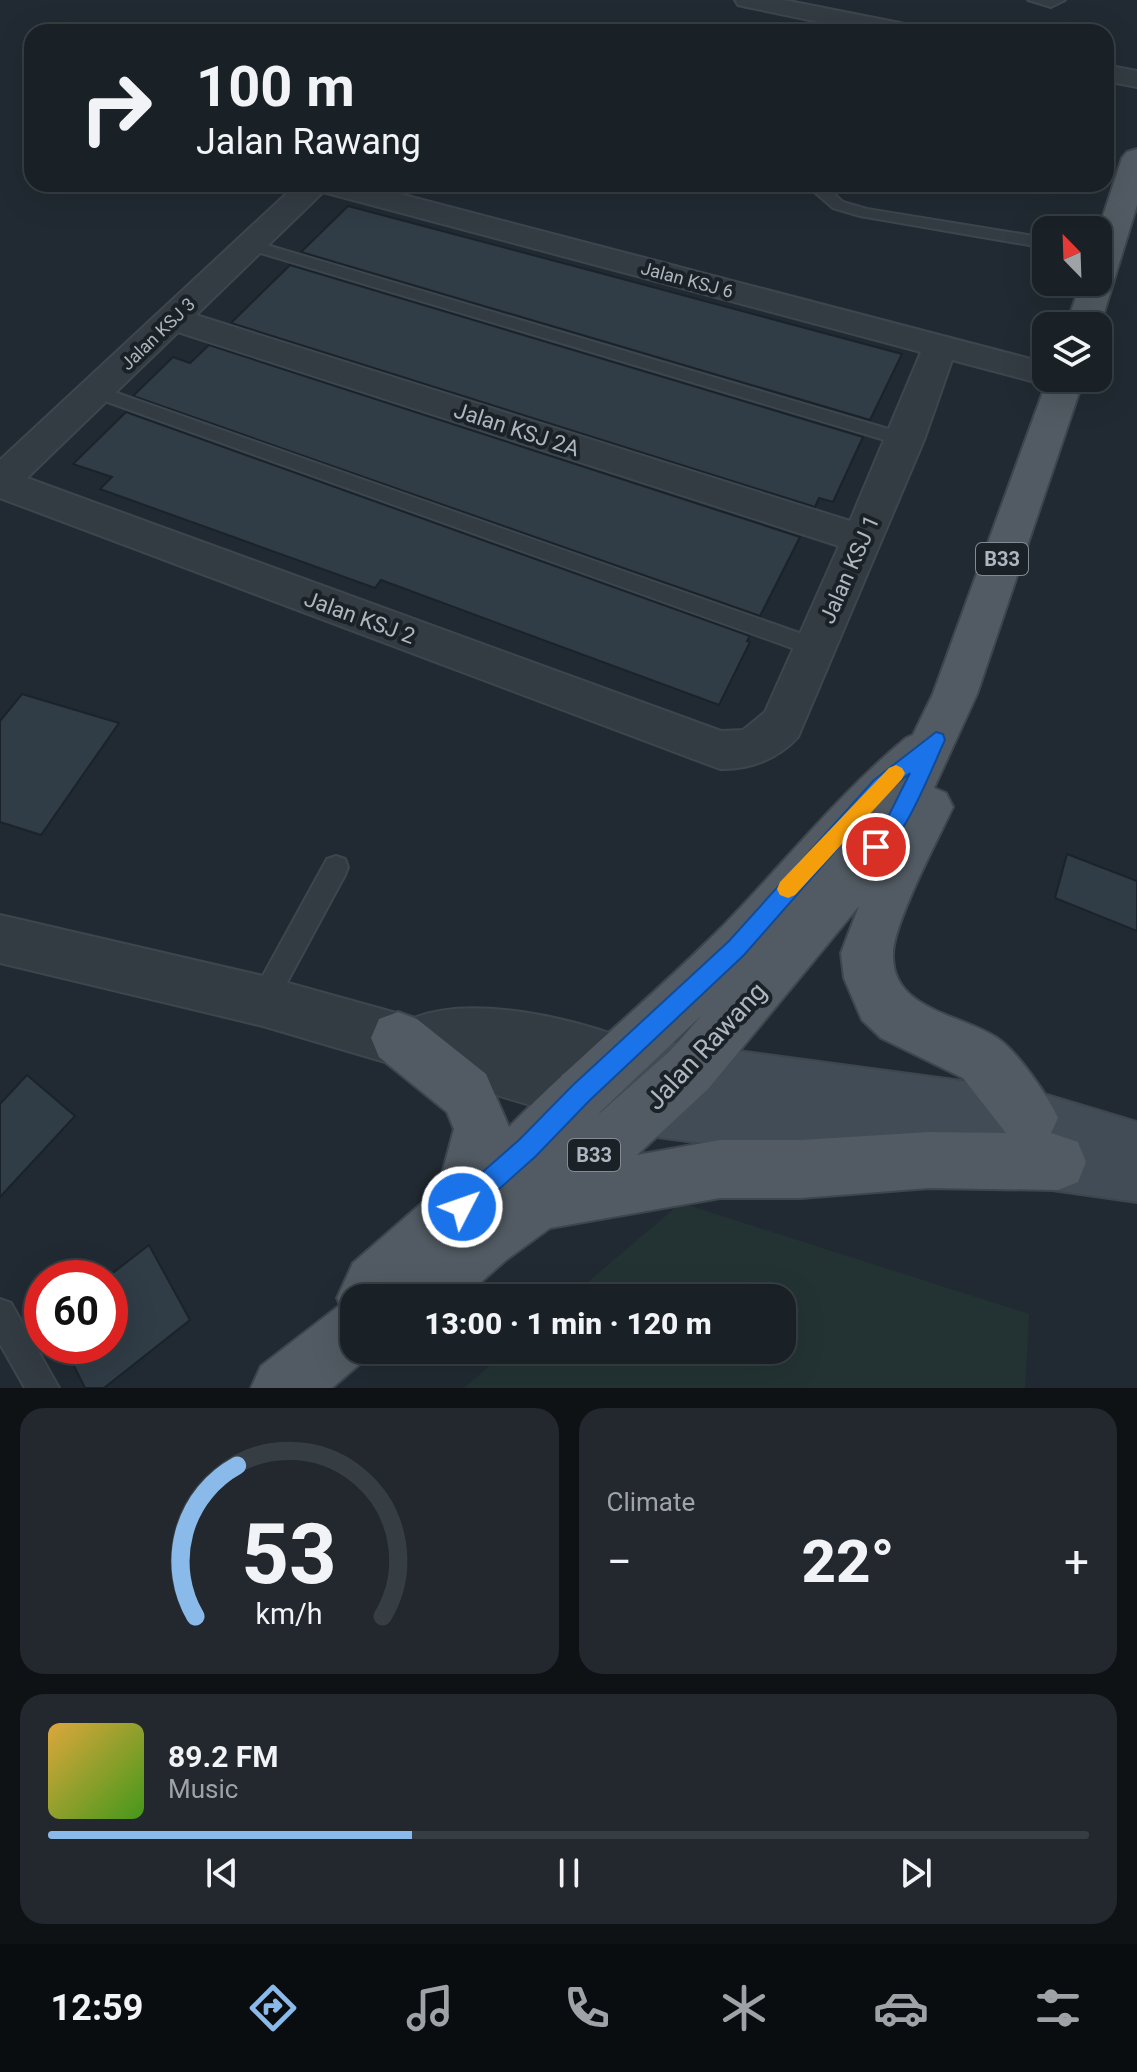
<!DOCTYPE html>
<meta charset="utf-8">
<style>
body{margin:0;font-family:Roboto,sans-serif;background:#22282e;color:#f1f3f6;height:100vh;display:flex;flex-direction:column;font-size:30px;white-space:nowrap}
*{box-sizing:border-box;margin:0}
p{font-size:26px;color:#9fa3a7}
.icon{flex:none;width:44px;height:44px;fill:none;stroke:currentColor;stroke-width:2;stroke-linecap:round;stroke-linejoin:round}
.map{position:relative;height:1388px;overflow:hidden}
.sheet{display:flex;flex-direction:column;gap:20px;padding:20px;background:#0e1215;flex:1}
.sheet>*{flex:none}
.guide{position:absolute;left:24px;top:24px;width:1090px;height:168px;border-radius:24px;box-shadow:0 8px 32px #0002,0 0 0 2px #373e43;background:#192026;color:#f1f3f6;overflow:hidden}
.needle{width:52px;rotate:337deg}
.controls{position:absolute;left:1032px;top:216px;display:grid;gap:16px}
.controls a{display:grid;place-items:center;width:80px;height:80px;border-radius:16px;background:#192026;box-shadow:0 8px 32px #0002,0 0 0 2px #373e43;font-size:40px}
.speed{position:absolute;left:24px;top:1260px;display:flex;gap:16px;font-size:40px;font-weight:700;text-align:center}
.speed>*{display:grid;place-content:center;width:104px;height:104px;border-radius:50%;background:#192026;box-shadow:0 8px 32px #0002,0 0 0 2px #373e43;line-height:1}
.speed .limit{border:12px solid #d22;background:#fff;color:#111}
.pin{position:absolute;display:grid;place-items:center;width:68px;height:68px;color:#fff;margin:-34px;border:4px solid #fff;border-radius:50%;box-shadow:0 2px 8px #0007}
.me{position:absolute;width:88px;margin:-44px;rotate:49deg;stroke-linejoin:round;filter:drop-shadow(0 0 6px #0008)}
.turn{display:flex;align-items:center;gap:28px;height:168px;padding:0 40px;font-size:36px}
.turn .icon{width:104px;height:104px;stroke-width:2.5}
.turn b{display:block;font-size:56px;line-height:68px}
.big{font-size:60px;font-weight:800;line-height:1.1}
.sheet .tile{flex:1;display:flex;flex-direction:column;justify-content:center;gap:12px;min-width:0;padding:0 28px;border-radius:24px;background:#22282e}
.sheet .dial{align-items:center;gap:0}
.dial svg{height:208px;overflow:visible;fill:none;stroke:#373e43;stroke-width:7;stroke-linecap:round;text-anchor:middle}
.dial text{fill:#f1f3f6;stroke:none}
.song{display:flex;align-items:center;gap:24px}
.cover{width:96px;height:96px;border-radius:12px;background:linear-gradient(135deg,hsl(40 70% 55%),hsl(100 70% 35%))}
.played{height:8px;border-radius:4px;background:linear-gradient(90deg,#8abae9 35%,#373e43 35%)}
.keys{display:flex;justify-content:space-around;direction:ltr}
.heat{display:flex;justify-content:space-between;align-items:center;font-size:44px;direction:ltr}
.sheet .tiles{flex:1;display:grid;gap:20px;grid-template-columns:1fr 1fr}
.tile:last-child{grid-column:span 2}
.trip{position:absolute;left:340px;top:1284px;width:456px;height:80px;border-radius:24px;background:#192026;box-shadow:0 8px 32px #0002,0 0 0 2px #373e43;font-weight:800;line-height:80px;text-align:center}
.tab-bar{display:flex;height:128px;justify-content:space-around;align-items:center;background:#0a0d0f;color:#9fa3a7}
.tab-bar .icon{width:56px;height:56px}
.tab-bar .active{color:#8abae9}
.tab-bar b{font-size:36px;color:#f1f3f6}
.map>svg:first-child{display:block}
.green{fill:#233333}
.building{fill:#303c46;stroke:#1b232a;stroke-width:2}
.lines{fill:none;stroke-linecap:round;stroke-linejoin:round}
.lane-casing{stroke:#3d454d;stroke-width:4}
.street-casing{stroke:#3d454d;stroke-width:4}
.secondary-casing{stroke:#3d454d;stroke-width:4}
.primary-casing{stroke:#3d454d;stroke-width:4}
.lane{fill:#343c43;fill-rule:evenodd}
.street{fill:#343c43;fill-rule:evenodd}
.secondary{fill:#424c56;fill-rule:evenodd}
.primary{fill:#525b63;fill-rule:evenodd}
.route{fill:#1a73e8;stroke:#114b97;stroke-width:2}
.slow{fill:#f59e0b}
.labels{text-anchor:middle;stroke-width:8;stroke-linejoin:round;paint-order:stroke}
.far-street-label{font-size:18px;fill:#aeb7c0;stroke:#1a2127}
.shield{fill:#1a2127;stroke:#828a92;stroke-width:2}
.shield-label{font-size:20px;font-weight:bold;fill:#aeb7c0}
.street-label{font-size:22px;fill:#aeb7c0;stroke:#1a2127}
.near-street-label{font-size:26px;fill:#aeb7c0;stroke:#1a2127}
</style>
<div class="map">
<svg width="1137" height="1388" viewBox="0 0 1137 1388">
<rect width="100%" height="100%" fill="#212a32"/>
<!-- green -->
<path class="green" d="M681,1203L1029,1314L1025,1388H464L508,1350H782V1298H569Z"/>
<!-- building -->
<g class="building">
<path d="M348,206L619,278L902,354L870,420L301,252Z"/>
<path d="M290,265L863,437L833,502L819,498L815,507L231,323Z"/>
<path d="M209,345L800,537L760,616L133,396L173,357L190,363Z"/>
<path d="M126,412L750,636L747,641L750,642L719,705L381,580L375,588L100,489L112,477L73,464Z"/>
<path d="M22,694L119,723L41,835L0,822V721Z"/>
<path d="M1067,854L1137,881V931L1055,898Z"/>
<path d="M27,1075L75,1116L0,1197V1104Z"/>
<path d="M149,1245L190,1320L104,1388H85L64,1346H110V1275Z"/>
</g>
<g class="lines">
<!-- lane casing -->
<g class="lane-casing">
<g id="lane">
<path d="M1028,0H1065L1051,7Z"/>
<path d="M812,184H823L843,202L867,209L1046,238V248L860,216L833,208L812,190Z"/>
<path d="M250,240L912,436L914,440L905,446L898,444L244,248V242Z"/>
<path d="M97,386L822,641L825,647L822,653L814,655L806,653L91,396L88,392Z"/>
<path d="M336,856L345,859L348,867L345,875L272,1010L263,1014L254,1010L250,1001L254,992L327,859Z"/>
<path d="M0,1299L11,1303L59,1388H25L0,1344Z"/>
</g>
</g>
<!-- street casing -->
<g class="street-casing">
<g id="street">
<path d="M735,0H784L905,24L914,27L918,32H867L747,7L738,5Z"/>
<path d="M1106,65L1137,71V87L1106,81Z"/>
<path d="M297,184H362L1046,363V378H1061L1058,382L1046,385L952,360L924,440L798,737C778,759 749,770 720,769L0,498V460ZM323,192L921,352L850,521L196,315ZM178,332L839,546L765,712L743,730L721,731L27,478Z"/>
<path d="M0,915L263,976L414,1018C474,994 577,1019 636,1043L644,1062L636,1081L617,1089L606,1086L608,1093L600,1112L581,1120L263,1026L0,963Z"/>
</g>
</g>
<!-- secondary casing -->
<g class="secondary-casing">
<path id="secondary" d="M617,1035L1030,1090L1137,1122V1202L1024,1186L1004,1178L996,1158L1002,1142L944,1134L948,1144L940,1164L920,1172L650,1136L581,1120L562,1112L554,1093L562,1074L581,1066L592,1068L590,1062L598,1043Z"/>
</g>
<!-- primary casing -->
<g class="primary-casing">
<g id="primary">
<path d="M1137,149V205L1100,326L1098,329V326H1066L1081,282H1098V231L1122,158L1127,152Z"/>
<path d="M1048,378H1084L977,694L934,788L946,793L953,807C938,839 893,924 893,954C891,1012 965,1014 1000,1040C1018,1053 1049,1097 1058,1118L1051,1133L1078,1142L1086,1162L1078,1182L1058,1190L929,1188L801,1198H720L550,1228L506,1260L463,1298H354V1350H376L332,1388H251L261,1366L340,1305L337,1298L353,1263L438,1189L454,1129L447,1112L379,1057L371,1038L379,1019L398,1012L417,1019L486,1074L509,1127C576,1059 651,998 719,930C782,866 837,795 906,738L913,735L933,694ZM859,906L841,953L844,978L862,1020L881,1038L963,1078L1006,1133L929,1132L801,1140H720L637,1155L708,1089ZM702,1015L670,1051L599,1114L600,1112Z"/>
</g>
</g>
<!-- lane -->
<use href="#lane" class="lane"/>
<!-- street -->
<use href="#street" class="street"/>
<!-- secondary -->
<use href="#secondary" class="secondary"/>
<!-- primary -->
<use href="#primary" class="primary"/>
</g>
<!-- route -->
<path class="route" d="M936,732L943,734L945,740C932,767 903,846 876,856L869,853L866,847L887,819L910,773L888,791L744,955L589,1101L536,1156L470,1215L462,1219L453,1215L450,1207L453,1198L519,1140L573,1085L729,941L874,780Z"/>
<!-- slow -->
<path class="slow" d="M896,765L902,768L905,773L902,779L795,895L788,898L780,895L777,889L780,882L889,768Z"/>
<g class="labels">
<!-- far-street labels -->
<g class="far-street-label">
<text transform="translate(687 280) rotate(15)" y="6">Jalan KSJ 6</text>
<text transform="translate(158 334) rotate(-44)" y="6">Jalan KSJ 3</text>
</g>
<!-- shield labels -->
<g class="shield">
<rect x="976" y="543" width="52" height="32" rx="6"/>
<rect x="568" y="1139" width="52" height="32" rx="6"/>
</g>
<g class="shield-label">
<text x="1002" y="566">B33</text>
<text x="594" y="1162">B33</text>
</g>
<!-- street labels -->
<g class="street-label">
<text transform="translate(517 429) rotate(18)" y="8">Jalan KSJ 2A</text>
<text transform="translate(849 569) rotate(-66)" y="8">Jalan KSJ 1</text>
<text transform="translate(360 617) rotate(20)" y="8">Jalan KSJ 2</text>
</g>
<!-- near-street labels -->
<g class="near-street-label">
<text transform="translate(706 1046) rotate(-47)" y="9">Jalan Rawang</text>
</g>
</g>
</svg>
<div class="controls">
<a><svg class="needle" viewBox="-14 -14 28 28"><path d="M0-13l5 13h-10z" fill="#e53935"/><path d="M0 13l5-13h-10z" fill="#9fa3a7"/></svg></a>
<a><svg class="icon" aria-label="layers" viewBox="0 0 24 24"><path d="M12 4l9 5-9 5-9-5zM3 14l9 5 9-5"/></svg></a>
</div>
<div class="speed"><div class="limit">60</div></div>
<div class="pin" style="left:876px;top:847px;background:#d93025"><svg class="icon" aria-label="arrive" viewBox="0 0 24 24"><path d="M6 21V4h12l-3 4 3 4H6"/></svg></div>
<svg class="me" style="left:462px;top:1207px" viewBox="-20 -20 40 40"><circle r="17" fill="#1a73e8" stroke="#fff" stroke-width="3"/><path d="M0-11L8 9 0 5-8 9z" fill="#fff"/></svg>
<div class="trip">13:00 · 1 min · 120 m</div>
<div class="guide">
<div class="turn"><svg class="icon" aria-label="right" viewBox="0 0 24 24"><path d="M7 20v-9h11M14 6l5 5-5 5"/></svg><div><b>100 m</b>Jalan Rawang</div></div>
</div>
</div>
<section class="sheet">
<div class="tiles">
<div class="tile dial"><svg viewBox="0 0 100 80">
<path d="M14 69A42 42 0 1 1 86 69"/>
<path d="M14 69A42 42 0 0 1 30 11" stroke="#8abae9"/>
<text x="50" y="56" font-size="32" font-weight="700">53</text>
<text x="50" y="72" font-size="11">km/h</text>
</svg></div>
<div class="tile"><p>Climate</p>
<div class="heat"><a>−</a><b class="big">22°</b><a>+</a></div>
</div>
<div class="tile">
<div class="song"><i class="cover"></i><div><b>89.2 FM</b><p>Music</p></div></div>
<div class="played"></div>
<div class="keys"><svg class="icon" aria-label="previous" viewBox="0 0 24 24"><path d="M18 5L8 12l10 7zM5 5v14"/></svg><svg class="icon" aria-label="pause" viewBox="0 0 24 24"><path d="M8 5v14M16 5v14"/></svg><svg class="icon" aria-label="next" viewBox="0 0 24 24"><path d="M6 5l10 7-10 7zM19 5v14"/></svg></div>
</div>
</div>
</section>
<nav class="tab-bar">
<b>12:59</b>
<svg class="icon active" aria-label="directions" viewBox="0 0 24 24"><path d="M12 3l9 9-9 9-9-9zM9 14v-3h6M13 9l2 2-2 2"/></svg>
<svg class="icon" aria-label="music" viewBox="0 0 24 24"><path d="M9 18V5l10-2v13"/><circle cx="6" cy="18" r="3"/><circle cx="16" cy="16" r="3"/></svg>
<svg class="icon" aria-label="phone" viewBox="0 0 24 24"><path d="M5 4h4l2 5-3 2q2 4 5 5l2-3 5 2v4C11 20 4 13 5 4z"/></svg>
<svg class="icon" aria-label="climate" viewBox="0 0 24 24"><path d="M12 3v18M4 7l16 10M4 17L20 7"/></svg>
<svg class="icon" aria-label="car" viewBox="0 0 24 24"><path d="M5 17H2v-5l4-1 3-4h7l3 4 3 1v5h-3M9 17h6M6 11h13"/><circle cx="7" cy="17" r="2"/><circle cx="17" cy="17" r="2"/></svg>
<svg class="icon" aria-label="filters" viewBox="0 0 24 24"><path d="M4 7h16M4 17h16"/><circle cx="9" cy="7" r="2"/><circle cx="15" cy="17" r="2"/></svg>
</nav>
